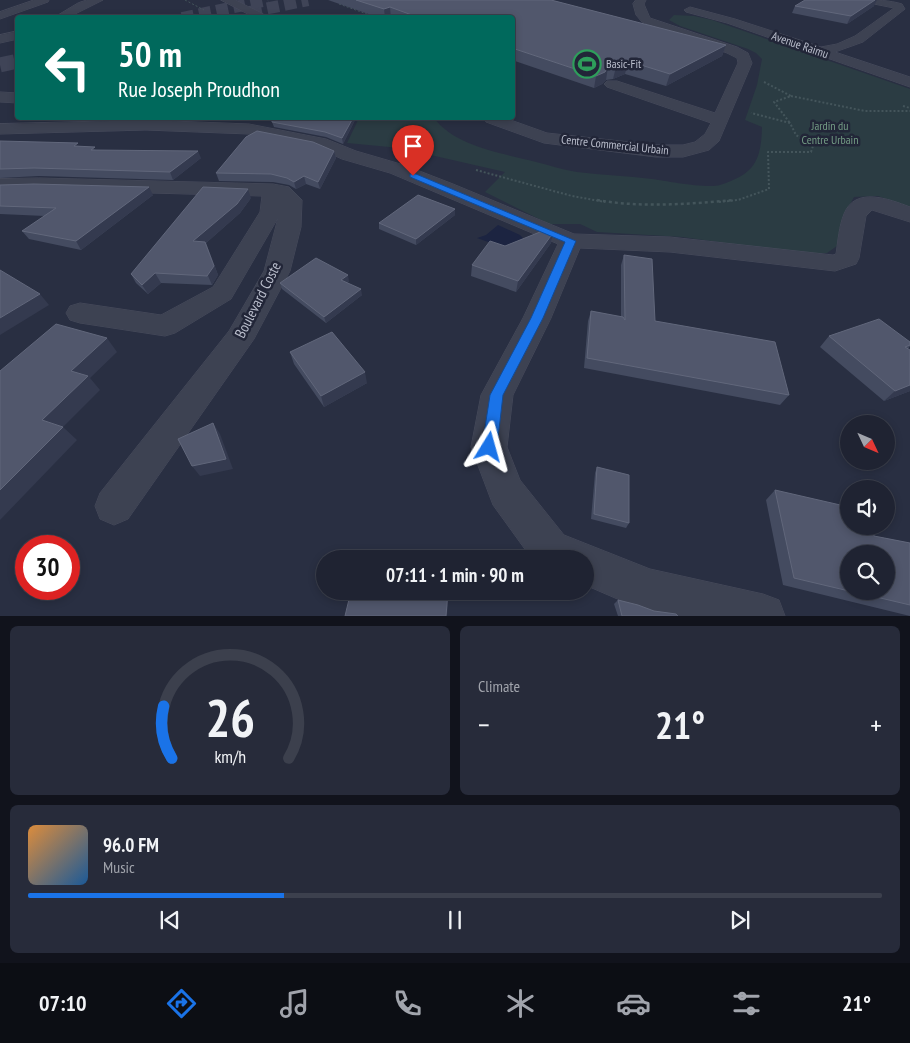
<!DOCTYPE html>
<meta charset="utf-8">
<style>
body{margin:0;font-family:"PT Sans Narrow",sans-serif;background:#272b3a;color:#f1f3f6;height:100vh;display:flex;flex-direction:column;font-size:19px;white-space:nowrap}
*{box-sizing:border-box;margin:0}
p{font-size:16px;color:#a1a4ac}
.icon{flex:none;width:28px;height:28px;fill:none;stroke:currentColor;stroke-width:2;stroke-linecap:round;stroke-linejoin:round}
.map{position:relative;height:616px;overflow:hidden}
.details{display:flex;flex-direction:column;gap:10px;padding:10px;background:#11131c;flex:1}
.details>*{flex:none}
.top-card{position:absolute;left:15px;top:15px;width:500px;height:105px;border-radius:5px;box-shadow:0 2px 8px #0003,0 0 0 1px #3c404d;background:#00695c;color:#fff;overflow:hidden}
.needle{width:32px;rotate:134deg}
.tools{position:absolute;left:840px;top:415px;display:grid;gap:10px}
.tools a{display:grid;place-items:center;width:55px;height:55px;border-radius:50%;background:#1f2332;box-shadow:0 2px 8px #0003,0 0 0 1px #3c404d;font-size:25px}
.speed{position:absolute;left:15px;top:535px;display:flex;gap:10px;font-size:25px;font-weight:700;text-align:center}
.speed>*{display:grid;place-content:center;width:65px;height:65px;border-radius:50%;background:#1f2332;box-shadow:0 2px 8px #0003,0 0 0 1px #3c404d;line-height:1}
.speed .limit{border:8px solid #d22;background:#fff;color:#111}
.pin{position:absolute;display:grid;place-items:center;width:42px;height:42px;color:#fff;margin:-51px -21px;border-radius:50% 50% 50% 0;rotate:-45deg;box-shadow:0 0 5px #0007}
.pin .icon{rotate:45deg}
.me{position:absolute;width:55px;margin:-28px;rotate:8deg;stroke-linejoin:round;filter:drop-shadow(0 0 4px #0008)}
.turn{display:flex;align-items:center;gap:18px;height:105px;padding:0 20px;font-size:22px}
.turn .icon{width:65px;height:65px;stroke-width:2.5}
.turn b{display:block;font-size:35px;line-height:42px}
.big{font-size:38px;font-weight:800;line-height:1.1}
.details .card{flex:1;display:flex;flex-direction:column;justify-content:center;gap:8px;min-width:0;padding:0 18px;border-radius:8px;background:#272b3a}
.details .dial{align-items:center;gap:0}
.dial svg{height:130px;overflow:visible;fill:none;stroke:#3c404d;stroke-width:7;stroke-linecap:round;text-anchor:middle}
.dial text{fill:#f1f3f6;stroke:none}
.song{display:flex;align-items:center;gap:15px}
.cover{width:60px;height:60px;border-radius:8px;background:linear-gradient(135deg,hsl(30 70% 55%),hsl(210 70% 35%))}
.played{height:5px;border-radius:2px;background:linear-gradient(90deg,#1a73e8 30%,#3c404d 30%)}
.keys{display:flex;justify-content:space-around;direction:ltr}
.heat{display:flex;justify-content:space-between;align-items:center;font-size:28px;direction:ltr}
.details .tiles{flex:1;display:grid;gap:10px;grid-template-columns:1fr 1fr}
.card:last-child{grid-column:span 2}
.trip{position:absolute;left:316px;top:550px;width:278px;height:50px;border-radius:25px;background:#1f2332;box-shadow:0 2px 8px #0003,0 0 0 1px #3c404d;font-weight:800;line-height:50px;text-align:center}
.menu{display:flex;height:80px;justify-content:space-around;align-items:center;background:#0c0e14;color:#a1a4ac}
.menu .icon{width:35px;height:35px}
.menu .current{color:#1a73e8}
.menu b{font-size:22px;color:#f1f3f6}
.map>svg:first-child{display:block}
.green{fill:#2b3c43}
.water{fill:#1c2441}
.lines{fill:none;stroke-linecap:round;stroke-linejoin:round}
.highway-tunnel-far1{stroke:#3f4457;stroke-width:12;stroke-dasharray:12 5.5;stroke-linecap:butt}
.highway-tunnel{stroke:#3f4457;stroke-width:15;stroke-dasharray:15 8;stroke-linecap:butt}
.minor-casing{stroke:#474b5c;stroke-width:1}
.path-far2{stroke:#44555b;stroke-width:1;stroke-dasharray:2 2;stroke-linecap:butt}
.path-far1{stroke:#44555b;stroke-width:2;stroke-dasharray:2 2;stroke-linecap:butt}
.path{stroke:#44555b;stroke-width:2.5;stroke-dasharray:3 3;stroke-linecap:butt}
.minor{fill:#3d4252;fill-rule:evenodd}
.wall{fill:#444b60;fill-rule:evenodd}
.shaded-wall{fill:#343a4f}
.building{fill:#51576c;stroke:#61677b}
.route{fill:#1a73e8;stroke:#114b97}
.labels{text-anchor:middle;stroke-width:5;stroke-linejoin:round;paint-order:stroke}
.far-street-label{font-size:12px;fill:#babecc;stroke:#222638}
.far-poi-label{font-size:12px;fill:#babecc;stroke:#222638;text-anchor:start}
.far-park-label{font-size:12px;fill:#739b84;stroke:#222638}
.street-label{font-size:15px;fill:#babecc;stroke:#222638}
</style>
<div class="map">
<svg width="910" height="616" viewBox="0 0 910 616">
<rect width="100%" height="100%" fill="#292f42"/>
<!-- green -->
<path class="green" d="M674,15L694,16L712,20L910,89V208L878,196L854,197L846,212L842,233L837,246L827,253L802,254L682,237L597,232L580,224H549L485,192L505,172L400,148L347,143L359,118H434C456,147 502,153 536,162C549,165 563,170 577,172C602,175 627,176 652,179C666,181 708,189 720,185C754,174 761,162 762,127L745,120L757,85L762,59L756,53L748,49L680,26L669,20Z"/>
<!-- water -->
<path class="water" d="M498,225L520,235L524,239L508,249L477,238L486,235Z"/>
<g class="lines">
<!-- highway-tunnel-far1 -->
<g class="highway-tunnel-far1">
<path d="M250,12L308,0"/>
<path d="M182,18L268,0"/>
</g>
<!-- highway-tunnel -->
<path class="highway-tunnel" d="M0,65L18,61"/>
<!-- minor casing -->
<g class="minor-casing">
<g id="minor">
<path d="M34,0H49L48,2L0,19V12Z"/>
<path d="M87,0H103L67,18H53L78,3Z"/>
<path d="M221,0H235L271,18H256Z"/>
<path d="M636,0H646L644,4L650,18L737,47L748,53L752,63L719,141L709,150L683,157H656L544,143L486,122L484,118H505L547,133L656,145H683L695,142L705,134L711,123L607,87L604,84L607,81H617L715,113L738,63L737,58L727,53L642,22L636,15L633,4Z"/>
<path d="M863,0C876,0 889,0 902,4L905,9L863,42L835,52L910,77V87L727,23L686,12L684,10L690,7L735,19L821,47L837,44L855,36L894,8L864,2Z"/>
<path d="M18,31V39L0,43V35Z"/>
<path d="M0,92L18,93V103L0,102Z"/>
<path d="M146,120L249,124L326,139L356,151L404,165L453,184L574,234L670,237L833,255L836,254C838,241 839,226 844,214C855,186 889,199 910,207V222L872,210L866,216L859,258L856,264L835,271L670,252L580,248L551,318L513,395L507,447L520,480L564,535L650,569L763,594L779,600L785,616H663L650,613L585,585V559H532L493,505L471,447L481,395L523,318L558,244L390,173L342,159L315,147L249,134L146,130L0,134V124Z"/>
<path d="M39,178L273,184L289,187L302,200L301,227L290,271L254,339L128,519L114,525L100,519L95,506L100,493L229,331L264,271L278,218L231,299L175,333L165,336L80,323L70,320L66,313L70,306L80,303L161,315L213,287L260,212L262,196L39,190L0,191V179Z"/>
</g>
</g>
<!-- path-far2 -->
<g class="path-far2">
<path d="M185,0L204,10"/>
<path d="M339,4L378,18"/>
</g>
<!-- path-far1 -->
<g class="path-far1">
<path d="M764,82L791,96L774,102L790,123"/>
<path d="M791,96L865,111H910"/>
<path d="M903,106L910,108"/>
<path d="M476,170L572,196L605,202"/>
<path d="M719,202L738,200L769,189L768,152H811L813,146L796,135L790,123L751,113"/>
</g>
<!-- path -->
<path class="path" d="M597,200C642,208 689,204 734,200"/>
<!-- minor -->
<use href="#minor" class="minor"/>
</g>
<!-- wall -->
<g class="wall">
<path d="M328,0H551L726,45L722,56L666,86L625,74L613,79L606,80L602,84L594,88L512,60V18H380Z"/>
<path d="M795,6H874L847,24L792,13Z"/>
<path d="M356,118L343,144L326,137L274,127L272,122Z"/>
<path d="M0,141L80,146L96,150L201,158L173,180L39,176L0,178Z"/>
<path d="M334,151L336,158L320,189L306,184L296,189L289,185L273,182L219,181L216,173Z"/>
<path d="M0,185L153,195L81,250L29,239L22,231L45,216L0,214Z"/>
<path d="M251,198L240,213L206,243L218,275L212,285L161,283L148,294L136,283L131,274Z"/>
<path d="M455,215L416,245L379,229V223Z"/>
<path d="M553,233L551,243L516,292L471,276L472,265L505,246Z"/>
<path d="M624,255L655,321L789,395L780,405L584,368L588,321L591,311L621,317V265Z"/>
<path d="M349,281L347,283L362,295L326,323L282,289L280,283Z"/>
<path d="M829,336L910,342V346L908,349L910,391L884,401L820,347Z"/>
<path d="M290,352L367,383L324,407L294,364Z"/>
<path d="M597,467L629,523L626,528L591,519L595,473Z"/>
<path d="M775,490L874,536L910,543V616L783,585L766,500ZM849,554L886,591H849Z"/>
<path d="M618,600L654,611L678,616H618L614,604Z"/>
</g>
<!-- shaded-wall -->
<g class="shaded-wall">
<path d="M875,0H877L874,6L847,24L851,16Z"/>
<path d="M390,7L391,18H385L384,9Z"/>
<path d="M726,45L722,56L666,86L670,74Z"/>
<path d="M628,61L625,74L613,79L616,67Z"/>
<path d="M608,67L606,80L602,84L594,88L596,76Z"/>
<path d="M353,118H356L343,144L342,138Z"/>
<path d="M198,151L201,158L173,180L170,172Z"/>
<path d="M334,151L336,158L320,189L318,182Z"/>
<path d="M304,176L306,184L296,189L294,182Z"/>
<path d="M149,187L153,195L81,250L76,241Z"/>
<path d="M248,189L251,198L240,213L206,243L218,275L212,285L193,241Z"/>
<path d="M455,209V215L416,245V239Z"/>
<path d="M553,233L551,243L516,292L518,281Z"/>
<path d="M155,273L161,283L148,294L142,285Z"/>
<path d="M348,275L349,281L342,286L341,280Z"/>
<path d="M361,289L362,295L326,323L324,317Z"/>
<path d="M40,294L49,305L0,335V318Z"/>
<path d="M107,338L117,352L90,378L100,390L57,433L42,420L71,371Z"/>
<path d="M365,372L367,383L324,407L321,396Z"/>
<path d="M910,385V391L884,401L895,391Z"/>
<path d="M213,423L220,434L233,469L200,476L192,466Z"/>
<path d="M63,427L77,440L0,520V490Z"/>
<path d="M448,591H449L447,616H446Z"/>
</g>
<!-- building -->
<g class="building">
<path d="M356,0H551L726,45L670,74L628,61L616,67H608L605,72L596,76L512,48V18H420L390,7L384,9Z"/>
<path d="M805,0H875L851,16L795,6Z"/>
<path d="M272,118H353L342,138L325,132L272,122Z"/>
<path d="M257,131L313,142L334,151L318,182L304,176L294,182L287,178L271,174L216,173L246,137Z"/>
<path d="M0,141L78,143L74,146L95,147L91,150L198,151L170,172L34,168L0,169Z"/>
<path d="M34,184L149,187L76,241L22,231L56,208L0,206V185Z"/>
<path d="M203,187L248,189L237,204L193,241L205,242L214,266L207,276L155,273L142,285L131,274Z"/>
<path d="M418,195L455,209L416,239L379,223Z"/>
<path d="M545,230L553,233L518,281L472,265L490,241L505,246Z"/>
<path d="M624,255L652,259L655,321L775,342L789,395L587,358L591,311L623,317L625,320Z"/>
<path d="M316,258L348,275L341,280L361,289L324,317L280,283Z"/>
<path d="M0,270L40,294L0,318Z"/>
<path d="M879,319L910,342V345L905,347L910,350V385L895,391L829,336Z"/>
<path d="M56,324L107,338L71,371L88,376L42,420L63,427L0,490V371Z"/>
<path d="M332,332L365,372L321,396L290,352Z"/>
<path d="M213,423L226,459L192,466L178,439Z"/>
<path d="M597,467L629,475V523L594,514Z"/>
<path d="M775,490L849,507V526H871L874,536L910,543V605L851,591H886V554H849V591L794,578Z"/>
<path d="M398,551L452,558V559H396Z"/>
<path d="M351,591H448L446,616H345Z"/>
<path d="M618,600L638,605L654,611L676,614L678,616H622Z"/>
</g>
<!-- route -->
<path class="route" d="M410,174H416L576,241L543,318L503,395L497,447L494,452L489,454L484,452L482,447L490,395L531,318L565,242L410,177Z"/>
<!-- icons -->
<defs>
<g id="stadium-ring" transform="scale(1.4375)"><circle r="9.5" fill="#222638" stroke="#2e9e5b" stroke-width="1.5"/><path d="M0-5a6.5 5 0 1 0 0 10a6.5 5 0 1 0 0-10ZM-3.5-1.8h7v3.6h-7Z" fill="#2e9e5b"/></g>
</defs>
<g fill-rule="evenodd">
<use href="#stadium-ring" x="587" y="64"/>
</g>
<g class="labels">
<!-- far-street labels -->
<g class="far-street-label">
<text transform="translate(800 45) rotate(19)" y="4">Avenue Raimu</text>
<text transform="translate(615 145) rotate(6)" y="4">Centre Commercial Urbain</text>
</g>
<!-- far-poi labels -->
<g class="far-poi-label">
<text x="606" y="68">Basic-Fit</text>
</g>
<!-- far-park labels -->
<g class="far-park-label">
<text x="830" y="130">Jardin du<tspan x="830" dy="14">Centre Urbain</tspan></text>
</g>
<!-- street labels -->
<g class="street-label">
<text transform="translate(258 300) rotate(-63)" y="5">Boulevard Coste</text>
</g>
</g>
</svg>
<div class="tools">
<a><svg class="needle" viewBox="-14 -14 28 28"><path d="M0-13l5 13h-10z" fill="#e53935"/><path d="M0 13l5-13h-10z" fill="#a1a4ac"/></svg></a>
<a><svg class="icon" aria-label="sound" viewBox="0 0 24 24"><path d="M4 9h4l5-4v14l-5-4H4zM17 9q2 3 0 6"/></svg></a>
<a><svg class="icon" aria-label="search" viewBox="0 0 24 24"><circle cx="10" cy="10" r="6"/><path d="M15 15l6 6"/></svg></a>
</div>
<div class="speed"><div class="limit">30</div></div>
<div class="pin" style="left:413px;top:176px;background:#d93025"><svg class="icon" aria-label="arrive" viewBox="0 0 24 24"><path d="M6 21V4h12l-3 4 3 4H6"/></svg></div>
<svg class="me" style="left:489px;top:447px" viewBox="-20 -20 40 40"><path d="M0-17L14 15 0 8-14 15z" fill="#1a73e8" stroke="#fff" stroke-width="4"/></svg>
<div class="trip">07:11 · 1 min · 90 m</div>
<div class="top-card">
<div class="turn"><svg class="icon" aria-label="left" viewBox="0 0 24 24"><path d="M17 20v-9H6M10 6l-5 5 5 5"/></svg><div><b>50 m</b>Rue Joseph Proudhon</div></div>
</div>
</div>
<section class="details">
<div class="tiles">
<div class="card dial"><svg viewBox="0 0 100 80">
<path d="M14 69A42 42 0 1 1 86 69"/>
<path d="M14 69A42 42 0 0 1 9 37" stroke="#1a73e8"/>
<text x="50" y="56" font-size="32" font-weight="700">26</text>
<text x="50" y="72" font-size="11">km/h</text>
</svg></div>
<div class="card"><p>Climate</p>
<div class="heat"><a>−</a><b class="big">21°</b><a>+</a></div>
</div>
<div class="card">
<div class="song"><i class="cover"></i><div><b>96.0 FM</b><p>Music</p></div></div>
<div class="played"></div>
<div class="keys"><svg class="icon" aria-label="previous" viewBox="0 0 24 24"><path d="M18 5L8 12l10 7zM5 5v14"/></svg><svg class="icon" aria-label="pause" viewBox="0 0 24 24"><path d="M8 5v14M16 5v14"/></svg><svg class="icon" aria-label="next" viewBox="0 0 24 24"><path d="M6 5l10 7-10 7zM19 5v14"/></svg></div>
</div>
</div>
</section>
<nav class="menu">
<b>07:10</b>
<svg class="icon current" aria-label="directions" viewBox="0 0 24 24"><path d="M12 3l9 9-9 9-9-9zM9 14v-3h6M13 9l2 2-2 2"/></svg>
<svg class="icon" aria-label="music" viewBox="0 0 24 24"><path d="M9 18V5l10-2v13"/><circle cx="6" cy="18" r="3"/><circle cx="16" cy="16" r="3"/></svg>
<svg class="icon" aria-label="phone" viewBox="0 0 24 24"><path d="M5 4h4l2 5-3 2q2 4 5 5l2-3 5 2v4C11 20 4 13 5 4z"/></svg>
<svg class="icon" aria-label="climate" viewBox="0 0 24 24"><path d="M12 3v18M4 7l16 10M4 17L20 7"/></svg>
<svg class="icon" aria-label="car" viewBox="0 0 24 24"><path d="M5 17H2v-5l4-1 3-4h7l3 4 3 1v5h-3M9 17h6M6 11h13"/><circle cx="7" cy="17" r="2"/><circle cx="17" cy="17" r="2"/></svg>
<svg class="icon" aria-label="filters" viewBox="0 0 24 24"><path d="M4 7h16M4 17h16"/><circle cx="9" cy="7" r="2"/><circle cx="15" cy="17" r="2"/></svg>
<b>21°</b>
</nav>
